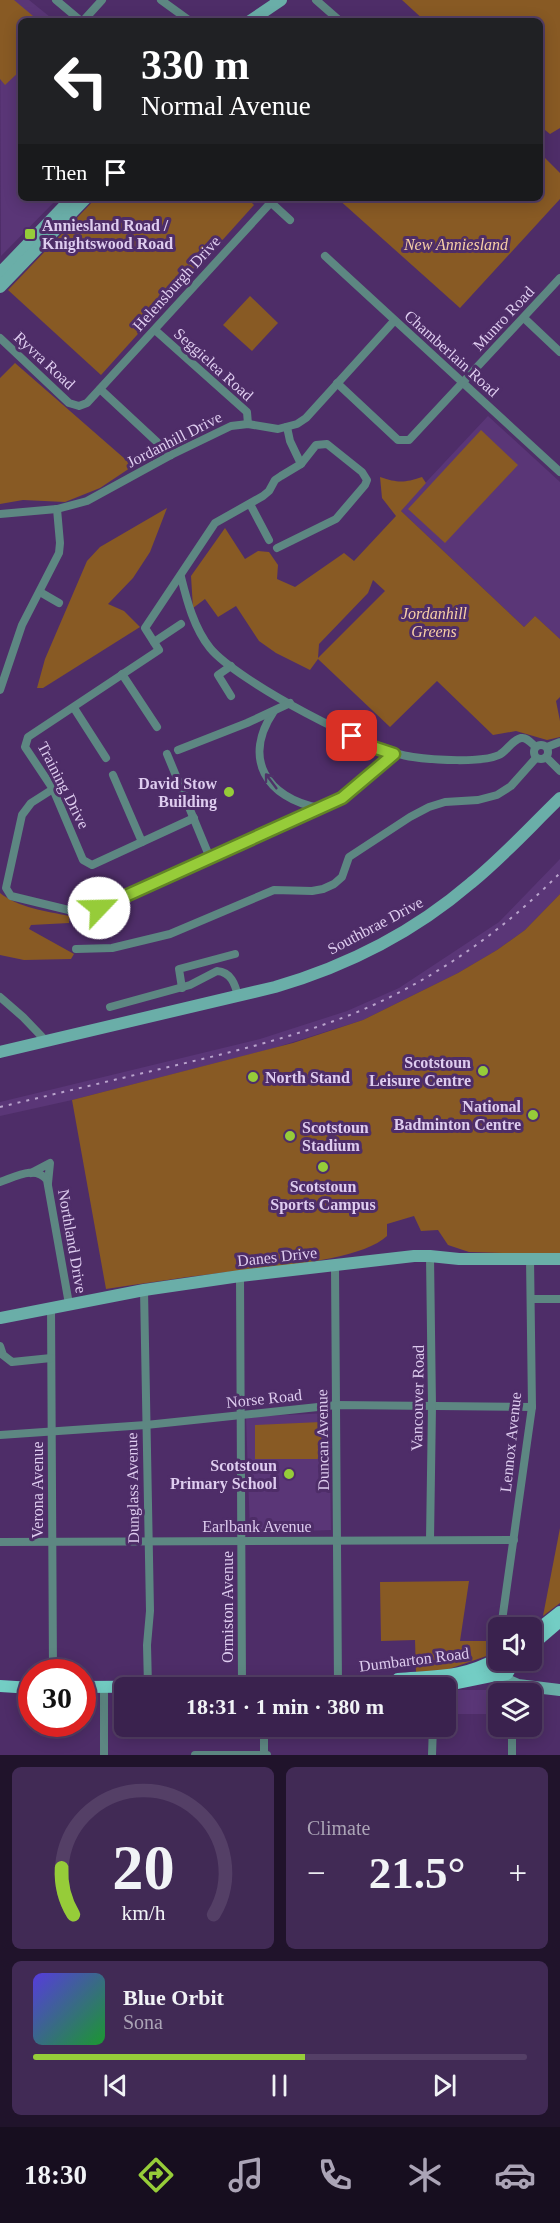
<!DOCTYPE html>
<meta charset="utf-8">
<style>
body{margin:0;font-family:Georgia,serif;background:#412a55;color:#f1f3f6;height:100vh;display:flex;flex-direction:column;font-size:22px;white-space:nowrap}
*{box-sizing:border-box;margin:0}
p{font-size:20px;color:#aba4b6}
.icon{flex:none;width:33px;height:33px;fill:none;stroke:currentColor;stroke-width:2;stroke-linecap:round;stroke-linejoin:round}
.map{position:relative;height:1755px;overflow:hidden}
.panel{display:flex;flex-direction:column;gap:12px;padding:12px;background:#20132b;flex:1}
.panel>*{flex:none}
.guide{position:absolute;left:18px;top:18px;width:525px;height:183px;border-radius:9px;box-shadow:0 3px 15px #0003,0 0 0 2px #543f66;background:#202124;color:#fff;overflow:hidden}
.buttons{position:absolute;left:488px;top:1617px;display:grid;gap:12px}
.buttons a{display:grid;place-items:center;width:54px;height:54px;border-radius:9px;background:#3a224e;box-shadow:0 3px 15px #0003,0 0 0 2px #543f66;font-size:30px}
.speed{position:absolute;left:18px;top:1659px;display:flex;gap:12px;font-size:30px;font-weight:700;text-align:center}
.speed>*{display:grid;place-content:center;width:78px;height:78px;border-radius:50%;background:#3a224e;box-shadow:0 3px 15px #0003,0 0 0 2px #543f66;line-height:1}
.speed .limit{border:9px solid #d22;background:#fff;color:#111}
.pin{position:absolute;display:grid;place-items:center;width:51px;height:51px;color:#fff;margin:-26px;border-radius:12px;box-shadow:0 3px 9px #0006}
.me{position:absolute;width:66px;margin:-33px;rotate:66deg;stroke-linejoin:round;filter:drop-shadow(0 0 4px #0008)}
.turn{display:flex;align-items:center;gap:21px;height:126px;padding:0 24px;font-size:27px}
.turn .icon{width:78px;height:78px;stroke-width:2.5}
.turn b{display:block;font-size:42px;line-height:51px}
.then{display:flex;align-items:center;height:57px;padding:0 24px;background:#0003;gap:12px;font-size:22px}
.big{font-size:45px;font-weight:600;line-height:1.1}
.panel .tile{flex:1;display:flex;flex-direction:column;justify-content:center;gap:9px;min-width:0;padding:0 21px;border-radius:9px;background:#412a55}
.panel .dial{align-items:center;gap:0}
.dial svg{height:156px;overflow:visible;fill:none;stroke:#543f66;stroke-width:7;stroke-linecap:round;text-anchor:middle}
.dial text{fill:#f1f3f6;stroke:none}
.song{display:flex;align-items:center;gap:18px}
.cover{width:72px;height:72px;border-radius:9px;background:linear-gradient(135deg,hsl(250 70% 55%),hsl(130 70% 35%))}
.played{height:6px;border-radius:3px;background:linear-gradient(90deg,#96cc39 55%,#543f66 55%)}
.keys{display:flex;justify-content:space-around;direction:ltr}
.heat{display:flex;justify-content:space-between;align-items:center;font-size:33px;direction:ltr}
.panel .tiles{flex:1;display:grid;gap:12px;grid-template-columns:1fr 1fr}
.tile:last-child{grid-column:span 2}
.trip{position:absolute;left:114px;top:1677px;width:342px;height:60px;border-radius:9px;background:#3a224e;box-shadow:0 3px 15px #0003,0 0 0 2px #543f66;font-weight:600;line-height:60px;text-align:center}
.menu{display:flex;height:96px;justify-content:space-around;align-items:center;background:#170e1f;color:#aba4b6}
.menu .icon{width:42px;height:42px}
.menu .on{color:#96cc39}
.menu b{font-size:27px;color:#f1f3f6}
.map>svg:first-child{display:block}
.built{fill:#5a3677}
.green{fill:#885a24;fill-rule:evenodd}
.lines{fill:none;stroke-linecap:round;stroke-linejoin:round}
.street{stroke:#5d8782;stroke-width:8}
.secondary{stroke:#6aaea8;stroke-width:12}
.primary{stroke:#73cdc4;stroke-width:12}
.rail{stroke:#b9a3cc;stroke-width:2;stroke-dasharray:3 6;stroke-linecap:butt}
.oneway{stroke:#4f3269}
.route-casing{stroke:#628525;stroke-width:15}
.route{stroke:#96cc39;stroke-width:10}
.poi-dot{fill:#96cc39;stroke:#4e2d68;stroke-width:2}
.labels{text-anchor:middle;stroke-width:6;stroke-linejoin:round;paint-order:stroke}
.poi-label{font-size:16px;font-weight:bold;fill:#deccef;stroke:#4e2d68;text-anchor:end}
.park-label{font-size:16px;font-style:italic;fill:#f7cfa7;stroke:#4e2d68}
.street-label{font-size:16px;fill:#deccef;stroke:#4e2d68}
</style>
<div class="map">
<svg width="560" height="1755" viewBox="0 0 560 1755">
<rect width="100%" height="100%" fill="#4e2d68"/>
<!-- built -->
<g class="built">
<path d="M0,0H29L55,21H21V198H58L1,256Z"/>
<path d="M488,416L560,482V639L535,616L524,627L400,510Z"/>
<path d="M560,859V894L525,930L497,950L458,973L363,1020L271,1049L72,1100L0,1116V1102L260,1039L347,1011L399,988L499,922Z"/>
<path d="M329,1413L331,1530L250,1533L246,1417Z"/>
<path d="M446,1690H504L506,1693L498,1694V1714H446Z"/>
</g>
<!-- green -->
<g class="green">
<path d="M0,0H14L39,21H21V70L5,85L0,79Z"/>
<path d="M402,0H560V128L550,134L540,126V21H425Z"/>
<path d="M540,153L560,173V199L460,308L337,198H540Z"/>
<path d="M96,198H247L254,205L101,375L8,290Z"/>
<path d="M250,296L278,323L252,351L223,325Z"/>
<path d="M15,363L133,466L100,488L65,502L23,500L0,504V378Z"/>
<path d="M481,430L518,465L445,543L408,509Z"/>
<path d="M380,477C398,483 404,483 422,477L426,483L401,511L524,627L535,616L560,639V697L556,701L560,721V737L547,740L516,731L493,735L437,681L390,727L318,659L310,670L276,653L259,641L236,606L218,617L205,599L193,608L191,576L225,528L245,559L258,551L269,552L278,565L277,579L295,587L344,553L354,561L396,516L382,498ZM373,580L385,591L318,658L319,644L368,593Z"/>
<path d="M167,508L150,552L133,578L108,604L124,611L140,627L43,688H37L45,659L87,561L100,547Z"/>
<path d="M0,893C19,908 46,911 69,916V923L31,925L29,929L74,954L71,959L24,960L0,955Z"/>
<path d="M560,894V1255L469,1252L448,1245L438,1230L421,1231L414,1216L387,1224V1236C359,1263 253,1268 212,1274C177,1278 141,1284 106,1289L72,1100L293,1043L363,1020L458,973L497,950L525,930Z"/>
<path d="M321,1422L322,1459H255V1425Z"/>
<path d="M560,1528V1603L543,1616Z"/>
<path d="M469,1581L460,1641H498V1652L446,1670L416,1672L415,1640L381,1641L380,1582Z"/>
</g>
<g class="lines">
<!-- street -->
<g class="street">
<path d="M56,0L81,21"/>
<path d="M161,0L190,21"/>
<path d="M316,0L340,21"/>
<path d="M83,21L102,0"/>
<path d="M266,198L290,220"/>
<path d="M325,256L560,472"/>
<path d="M524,318L560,352"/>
<path d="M155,330L247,412L248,424"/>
<path d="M0,338L69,403L79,406L87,403L275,198"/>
<path d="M337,383L398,440H409L560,278"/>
<path d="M100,389L171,455"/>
<path d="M287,427L290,441L301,464"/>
<path d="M250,504L269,540"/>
<path d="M0,514L57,509L87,501L171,455L231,426L248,424L278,429L297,424L306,418L394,321"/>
<path d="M181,577C187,601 194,628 210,648C237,681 371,752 413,757C433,760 482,763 499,755C507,751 512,740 521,738C527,737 531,743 536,747"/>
<path d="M40,592L59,603"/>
<path d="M154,642L181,624"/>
<path d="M122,674L157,727"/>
<path d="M0,690L22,625L59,553L60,543L57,509"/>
<path d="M231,696L218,675L231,666"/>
<path d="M74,708L106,758"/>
<path d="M274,711C242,758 266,798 319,808"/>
<circle cx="541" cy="752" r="7"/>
<path d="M547,747L560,742"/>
<path d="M178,750L247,723L290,703"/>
<path d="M167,754L210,858"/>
<path d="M546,757L560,771"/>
<path d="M113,775L142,842"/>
<path d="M53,789L31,803L22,815L6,888L11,896L81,913L99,908L342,798L395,754"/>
<path d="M194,818L92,865L83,860L53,789L25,747L28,737L159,650L145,628L215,523L263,496L269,491L275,480L281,476L301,464L316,445L327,444L362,472L367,480L365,485L336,519L277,548"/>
<path d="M76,949L112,948L170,934L274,890L312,891L323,889L334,884L342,877L349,857L410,817L429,807L445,802L478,800L497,795L511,786L536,758"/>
<path d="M182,988L179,969L235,954"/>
<path d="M0,997L23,1017L46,1041"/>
<path d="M110,1007L190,985L217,971C231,972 235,984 238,996"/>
<path d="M31,1173L50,1163L48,1183"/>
<path d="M0,1182C15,1177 36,1165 47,1180L69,1304"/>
<path d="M335,1267L338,1685"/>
<path d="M240,1276L242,1685"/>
<path d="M144,1290L150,1611L147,1645L148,1686"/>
<path d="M531,1299H560"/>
<path d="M51,1307L53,1672"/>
<path d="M0,1346L3,1355L12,1362L51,1358"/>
<path d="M0,1435L146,1425L337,1405L532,1407"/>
<path d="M430,1540L432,1406L430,1256"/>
<path d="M0,1542L514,1540"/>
<path d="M501,1628L532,1407L530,1258"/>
<path d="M104,1687V1755"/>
<path d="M264,1726V1755"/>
<path d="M195,1755H267"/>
<path d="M432,1755L433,1726"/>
<path d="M512,1755V1726"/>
</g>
<!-- secondary -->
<g class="secondary">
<path d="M250,21L281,0"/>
<path d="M0,273L72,198"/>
<path d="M0,287L86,198"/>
<path d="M0,1052L275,987C347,966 414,932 471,883C503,857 531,826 560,798"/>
<path d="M0,1318L144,1290L240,1276L414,1256H430L459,1259H560"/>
<path d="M498,1676L518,1685L560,1690"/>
</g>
<!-- primary -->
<g class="primary">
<path d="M531,1635L560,1612"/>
<path d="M531,1646L560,1621"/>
<path d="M492,1671L498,1676L507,1674L510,1669L507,1660"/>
<path d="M398,1679C435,1676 465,1678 498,1658"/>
<path d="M0,1686L32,1688"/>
<path d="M82,1687L338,1685L442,1686L496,1675"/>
</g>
<!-- rail -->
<path class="rail" d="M0,1107C59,1093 118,1079 177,1065C237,1051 297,1036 355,1013C432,981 502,932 560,873"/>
</g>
<!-- one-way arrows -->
<defs><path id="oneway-shaft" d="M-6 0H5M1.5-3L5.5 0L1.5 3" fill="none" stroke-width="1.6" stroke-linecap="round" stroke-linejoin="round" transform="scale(1.5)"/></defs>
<use class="oneway" href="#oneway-shaft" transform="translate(271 781) rotate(-127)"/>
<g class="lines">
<!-- route casing -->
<g class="route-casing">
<path id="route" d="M99,908L342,798L394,754L370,746L352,736"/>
</g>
<!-- route -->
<use href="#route" class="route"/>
</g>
<!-- markers -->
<g class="poi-dot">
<rect x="24" y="228" width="12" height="12" rx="3"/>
<circle cx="229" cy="792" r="6"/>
<circle cx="483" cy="1071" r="6"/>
<circle cx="253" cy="1077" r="6"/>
<circle cx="533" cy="1115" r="6"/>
<circle cx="290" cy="1136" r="6"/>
<circle cx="323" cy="1167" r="6"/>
<circle cx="289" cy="1474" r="6"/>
</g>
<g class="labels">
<!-- poi labels -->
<g class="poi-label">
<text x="42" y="231" text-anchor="start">Anniesland Road /<tspan x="42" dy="18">Knightswood Road</tspan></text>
<text x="217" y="789">David Stow<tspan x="217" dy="18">Building</tspan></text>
<text x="471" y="1068">Scotstoun<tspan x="471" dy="18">Leisure Centre</tspan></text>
<text x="265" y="1083" text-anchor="start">North Stand</text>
<text x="521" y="1112">National<tspan x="521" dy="18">Badminton Centre</tspan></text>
<text x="302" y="1133" text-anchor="start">Scotstoun<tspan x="302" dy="18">Stadium</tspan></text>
<text x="323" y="1192" text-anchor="middle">Scotstoun<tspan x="323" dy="18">Sports Campus</tspan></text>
<text x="277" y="1471">Scotstoun<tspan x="277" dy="18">Primary School</tspan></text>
</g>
<!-- park labels -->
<g class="park-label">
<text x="456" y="250">New Anniesland</text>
<text x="434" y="619">Jordanhill<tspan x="434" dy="18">Greens</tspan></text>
</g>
<!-- street labels -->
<g class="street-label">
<text transform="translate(176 283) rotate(-48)" y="6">Helensburgh Drive</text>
<text transform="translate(503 318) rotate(-47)" y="6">Munro Road</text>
<text transform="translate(452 353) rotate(42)" y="6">Chamberlain Road</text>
<text transform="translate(45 360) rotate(43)" y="6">Ryvra Road</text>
<text transform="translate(214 364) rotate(42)" y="6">Seggielea Road</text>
<text transform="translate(174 439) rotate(-27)" y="6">Jordanhill Drive</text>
<text transform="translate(64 785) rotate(63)" y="6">Training Drive</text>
<text transform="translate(375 925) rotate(-28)" y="6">Southbrae Drive</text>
<text transform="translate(73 1241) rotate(80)" y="6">Northland Drive</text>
<text transform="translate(277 1256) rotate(-6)" y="6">Danes Drive</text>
<text transform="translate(264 1398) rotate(-6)" y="6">Norse Road</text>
<text transform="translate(417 1398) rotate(-89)" y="6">Vancouver Road</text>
<text transform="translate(322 1440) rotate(-91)" y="6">Duncan Avenue</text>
<text transform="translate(510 1442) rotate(-84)" y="6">Lennox Avenue</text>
<text transform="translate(132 1488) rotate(-91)" y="6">Dunglass Avenue</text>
<text transform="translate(37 1490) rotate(-90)" y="6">Verona Avenue</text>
<text x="257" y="1532">Earlbank Avenue</text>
<text transform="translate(227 1607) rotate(-90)" y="6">Ormiston Avenue</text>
<text transform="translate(414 1659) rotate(-7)" y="6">Dumbarton Road</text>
</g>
</g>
</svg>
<div class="buttons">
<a><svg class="icon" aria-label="sound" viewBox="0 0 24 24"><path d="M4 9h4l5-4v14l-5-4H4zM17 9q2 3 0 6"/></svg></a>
<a><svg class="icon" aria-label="layers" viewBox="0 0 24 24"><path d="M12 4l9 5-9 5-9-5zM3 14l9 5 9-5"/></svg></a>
</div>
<div class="speed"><div class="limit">30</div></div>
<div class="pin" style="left:352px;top:736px;background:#d93025"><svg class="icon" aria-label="arrive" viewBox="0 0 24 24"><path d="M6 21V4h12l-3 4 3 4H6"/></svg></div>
<svg class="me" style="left:99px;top:908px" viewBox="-20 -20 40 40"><circle r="19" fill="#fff"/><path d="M0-13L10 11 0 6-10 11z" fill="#96cc39"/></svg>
<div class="trip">18:31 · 1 min · 380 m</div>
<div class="guide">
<div class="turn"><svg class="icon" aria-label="left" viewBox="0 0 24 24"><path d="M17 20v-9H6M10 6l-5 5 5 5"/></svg><div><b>330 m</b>Normal Avenue</div></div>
<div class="then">Then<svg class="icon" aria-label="arrive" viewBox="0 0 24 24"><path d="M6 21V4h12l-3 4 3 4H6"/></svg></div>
</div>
</div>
<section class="panel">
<div class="tiles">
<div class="tile dial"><svg viewBox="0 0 100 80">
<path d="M14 69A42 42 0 1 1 86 69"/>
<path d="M14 69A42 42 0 0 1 8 45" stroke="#96cc39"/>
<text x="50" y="56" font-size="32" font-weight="700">20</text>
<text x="50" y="72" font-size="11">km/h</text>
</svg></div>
<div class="tile"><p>Climate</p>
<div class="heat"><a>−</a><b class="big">21.5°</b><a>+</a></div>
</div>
<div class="tile">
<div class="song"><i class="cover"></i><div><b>Blue Orbit</b><p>Sona</p></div></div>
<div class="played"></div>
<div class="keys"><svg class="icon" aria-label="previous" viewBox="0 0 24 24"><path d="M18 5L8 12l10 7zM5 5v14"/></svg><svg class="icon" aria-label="pause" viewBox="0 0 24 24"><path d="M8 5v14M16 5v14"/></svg><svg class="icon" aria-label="next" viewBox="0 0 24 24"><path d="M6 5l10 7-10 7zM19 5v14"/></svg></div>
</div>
</div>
</section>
<nav class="menu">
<b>18:30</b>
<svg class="icon on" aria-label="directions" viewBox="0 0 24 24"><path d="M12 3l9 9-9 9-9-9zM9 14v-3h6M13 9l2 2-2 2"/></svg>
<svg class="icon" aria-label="music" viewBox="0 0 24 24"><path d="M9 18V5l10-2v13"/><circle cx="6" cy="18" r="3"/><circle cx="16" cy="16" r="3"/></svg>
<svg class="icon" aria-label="phone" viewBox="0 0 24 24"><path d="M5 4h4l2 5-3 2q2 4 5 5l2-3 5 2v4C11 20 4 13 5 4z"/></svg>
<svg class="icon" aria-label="climate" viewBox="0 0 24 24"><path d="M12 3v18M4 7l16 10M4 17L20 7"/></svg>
<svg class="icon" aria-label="car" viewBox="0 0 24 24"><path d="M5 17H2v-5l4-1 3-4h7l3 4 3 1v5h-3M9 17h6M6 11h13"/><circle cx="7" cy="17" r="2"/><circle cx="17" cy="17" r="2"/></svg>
</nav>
